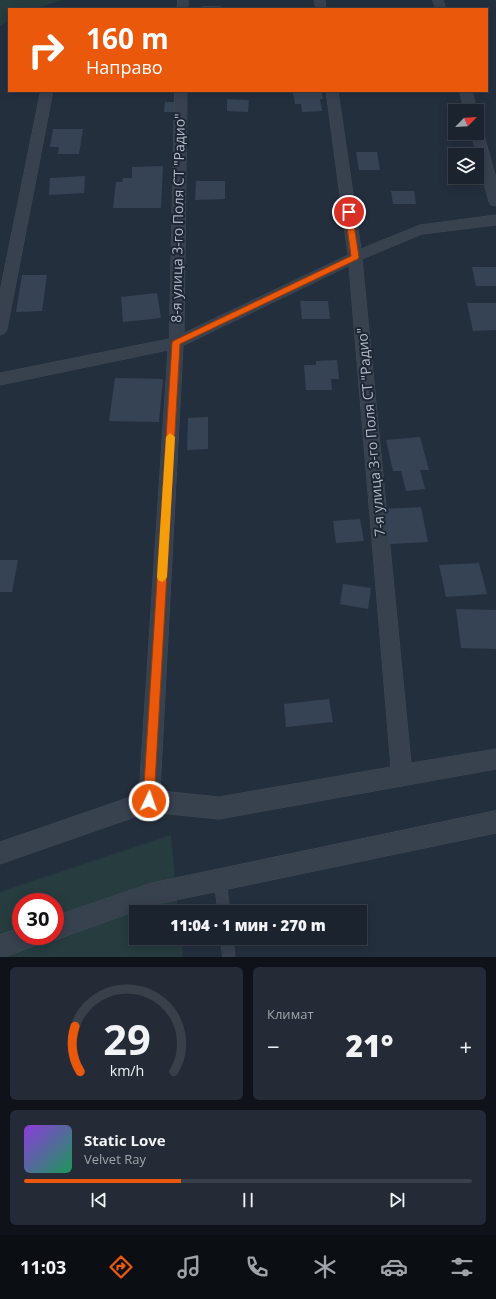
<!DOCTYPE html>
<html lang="ru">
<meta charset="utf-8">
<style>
body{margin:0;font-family:"Open Sans",sans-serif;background:#242b36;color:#f1f3f6;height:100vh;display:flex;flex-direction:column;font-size:15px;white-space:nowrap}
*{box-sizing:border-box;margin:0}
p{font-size:13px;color:#a0a4aa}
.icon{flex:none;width:22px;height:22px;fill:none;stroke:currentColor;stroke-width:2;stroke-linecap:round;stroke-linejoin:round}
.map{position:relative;height:957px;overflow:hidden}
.sheet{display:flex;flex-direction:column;gap:10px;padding:10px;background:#0f1319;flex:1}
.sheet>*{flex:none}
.banner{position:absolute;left:8px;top:8px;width:480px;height:84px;border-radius:0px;box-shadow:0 2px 10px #0003,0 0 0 1px #39404a;background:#ea580c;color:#fff;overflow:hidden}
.needle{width:26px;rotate:66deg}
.buttons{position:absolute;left:448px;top:104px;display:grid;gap:8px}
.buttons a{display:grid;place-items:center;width:36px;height:36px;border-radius:0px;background:#1b232e;box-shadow:0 2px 10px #0003,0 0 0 1px #39404a;font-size:20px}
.speed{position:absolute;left:12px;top:893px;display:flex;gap:8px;font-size:20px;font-weight:700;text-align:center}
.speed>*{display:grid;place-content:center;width:52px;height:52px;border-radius:50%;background:#1b232e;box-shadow:0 2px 10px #0003,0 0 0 1px #39404a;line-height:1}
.speed .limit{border:6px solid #d22;background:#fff;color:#111}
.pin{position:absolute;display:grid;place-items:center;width:34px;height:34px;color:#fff;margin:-17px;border:2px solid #fff;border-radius:50%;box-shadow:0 1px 4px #0007}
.me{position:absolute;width:44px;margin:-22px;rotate:3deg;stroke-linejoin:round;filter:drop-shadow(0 0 3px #0008)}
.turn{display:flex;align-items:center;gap:14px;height:84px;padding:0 12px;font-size:18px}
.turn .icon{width:52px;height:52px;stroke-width:2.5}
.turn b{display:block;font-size:28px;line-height:34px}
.big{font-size:30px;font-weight:800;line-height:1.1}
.sheet .tile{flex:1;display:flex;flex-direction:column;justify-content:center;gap:6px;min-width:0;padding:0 14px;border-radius:6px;background:#242b36}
.sheet .dial{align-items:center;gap:0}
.dial svg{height:104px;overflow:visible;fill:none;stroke:#39404a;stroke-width:7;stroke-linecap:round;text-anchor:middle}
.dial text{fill:#f1f3f6;stroke:none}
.song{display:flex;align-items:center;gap:12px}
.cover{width:48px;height:48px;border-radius:6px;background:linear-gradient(135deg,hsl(270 70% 55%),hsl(150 70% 35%))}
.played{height:4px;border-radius:2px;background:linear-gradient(90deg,#ea580c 35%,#39404a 35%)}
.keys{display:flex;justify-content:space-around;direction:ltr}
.heat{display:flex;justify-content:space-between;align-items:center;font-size:22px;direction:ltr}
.sheet .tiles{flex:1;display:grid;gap:10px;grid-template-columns:1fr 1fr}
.tile:last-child{grid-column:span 2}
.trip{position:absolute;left:129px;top:905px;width:238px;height:40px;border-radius:0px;background:#1b232e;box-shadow:0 2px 10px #0003,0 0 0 1px #39404a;font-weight:800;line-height:40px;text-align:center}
.dock{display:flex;height:64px;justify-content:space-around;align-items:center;background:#0b0e12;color:#a0a4aa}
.dock .icon{width:28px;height:28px}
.dock .on{color:#ea580c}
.dock b{font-size:18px;color:#f1f3f6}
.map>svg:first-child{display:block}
.green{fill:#263c3f;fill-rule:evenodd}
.building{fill:#364354}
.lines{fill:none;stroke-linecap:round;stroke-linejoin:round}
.service-casing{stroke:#414a57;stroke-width:1}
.minor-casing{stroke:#414a57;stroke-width:1}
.service{fill:#38414e;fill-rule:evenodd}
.minor{fill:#38414e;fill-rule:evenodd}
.route{fill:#ea580c;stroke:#983908}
.slow{fill:#f59e0b}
.labels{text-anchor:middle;stroke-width:4;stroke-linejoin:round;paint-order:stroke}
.street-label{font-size:14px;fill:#b4bcc9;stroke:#1d2633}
</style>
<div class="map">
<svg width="496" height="957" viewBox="0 0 496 957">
<rect width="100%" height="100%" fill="#242f3e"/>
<!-- green -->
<g class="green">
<path d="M0,0H62L35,9H9V21L0,26Z"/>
<path d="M171,835L178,912H136V938H181L183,957H0V892ZM21,902H55V936H21Z"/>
</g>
<!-- building -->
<g class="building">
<rect x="202" y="6" width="19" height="3"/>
<path d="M322,92L323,99H320L322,111L302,112L301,104H295L293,93Z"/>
<path d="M227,99L249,100L248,112L227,111Z"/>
<path d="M165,102H178L177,112H164Z"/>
<path d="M53,129H83L79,154H58L59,147H50Z"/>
<path d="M356,152H377L380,170H359Z"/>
<path d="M163,166L161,208H113L116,182H122L123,178H132V167Z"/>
<path d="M85,176L84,193L49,195L50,178Z"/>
<path d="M196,181H225V199L195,200Z"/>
<path d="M391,191H414L416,204H393Z"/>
<path d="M472,267H496V286H476Z"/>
<path d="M22,275H47L42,311L16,312Z"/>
<path d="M157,293L161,318L123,322L121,297Z"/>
<path d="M300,301H328L330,319H302Z"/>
<path d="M467,303H496V330L473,331Z"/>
<path d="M337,360L339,379H331L332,390H306L304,365H316V361Z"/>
<path d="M115,378L163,379L159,422L109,421Z"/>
<path d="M208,417V449L187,450L188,418Z"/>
<path d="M420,437L429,470H420L425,489L406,491L401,471H393L386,440Z"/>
<path d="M421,507L428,542L390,544L384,509Z"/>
<path d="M360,519L364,541L336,543L333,521Z"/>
<path d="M0,560H18L12,592H0Z"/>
<path d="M479,563L487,594L446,597L439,565Z"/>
<path d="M343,584L371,588L368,609L340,604Z"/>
<path d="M456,609L496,610V649L461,648Z"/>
<path d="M329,699L333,722L286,727L284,704Z"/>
</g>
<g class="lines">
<!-- service casing -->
<g class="service-casing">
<g id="service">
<path d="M220,874L224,876L226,880L230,912H218L214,880L216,876Z"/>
<path d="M221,938H233L235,957H223Z"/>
</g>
</g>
<!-- minor casing -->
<g class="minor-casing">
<g id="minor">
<rect x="178" y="0" width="10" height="9"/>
<path d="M315,0H325L326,9H316Z"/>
<path d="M433,0H443L446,9H436Z"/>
<path d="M41,91H53L7,329L5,333L0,335V292Z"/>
<path d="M175,91H187L184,333L348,255L326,91H338L361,249L420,225L496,215V225L422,234L362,259L411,763L496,749V769L219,819L149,812L0,864V842L139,794L168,350L0,385V373L169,339ZM349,266L391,767L219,797L160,791L183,346Z"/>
<path d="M460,91H472L477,111H465Z"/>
<path d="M477,128L481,129L483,132L496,178V206L491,205L489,202L471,133H477Z"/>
<path d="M496,811V833L152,905L55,940L47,936H55V916L152,883Z"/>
<path d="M21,928V936H43L39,944L5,957H0V935Z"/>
</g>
</g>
<!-- service -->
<use href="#service" class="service"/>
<!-- minor -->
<use href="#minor" class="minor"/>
</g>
<!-- route -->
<path class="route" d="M346,210H349L352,212L359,257L358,259L180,344L154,801L153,805L149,807L145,805L143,801L172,343L173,341L351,256L345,212Z"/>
<!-- slow -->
<path class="slow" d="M170,433L175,437L167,577L165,580L162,582L158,580L157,577L166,437Z"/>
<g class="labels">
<!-- street labels -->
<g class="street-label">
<text transform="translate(178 218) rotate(-89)" y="5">8-я улица 3-го Поля СТ "Радио"</text>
<text transform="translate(371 432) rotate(-95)" y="5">7-я улица 3-го Поля СТ "Радио"</text>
</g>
</g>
</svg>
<div class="buttons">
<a><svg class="needle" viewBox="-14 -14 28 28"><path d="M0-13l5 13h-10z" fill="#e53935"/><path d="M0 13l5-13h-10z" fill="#a0a4aa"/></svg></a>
<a><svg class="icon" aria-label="layers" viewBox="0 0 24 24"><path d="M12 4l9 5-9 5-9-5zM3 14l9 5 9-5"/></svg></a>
</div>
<div class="speed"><div class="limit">30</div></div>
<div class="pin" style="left:349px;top:212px;background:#d93025"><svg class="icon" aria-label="arrive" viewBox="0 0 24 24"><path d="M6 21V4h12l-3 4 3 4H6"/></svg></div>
<svg class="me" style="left:149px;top:801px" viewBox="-20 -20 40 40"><circle r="17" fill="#ea580c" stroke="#fff" stroke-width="3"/><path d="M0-11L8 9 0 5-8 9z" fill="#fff"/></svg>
<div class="trip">11:04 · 1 мин · 270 m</div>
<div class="banner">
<div class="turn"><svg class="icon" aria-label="right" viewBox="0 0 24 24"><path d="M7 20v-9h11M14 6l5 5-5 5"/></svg><div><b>160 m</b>Направо</div></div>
</div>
</div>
<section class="sheet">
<div class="tiles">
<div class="tile dial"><svg viewBox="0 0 100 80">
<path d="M14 69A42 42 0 1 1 86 69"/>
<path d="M14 69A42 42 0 0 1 10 34" stroke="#ea580c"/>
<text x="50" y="56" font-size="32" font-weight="700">29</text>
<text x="50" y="72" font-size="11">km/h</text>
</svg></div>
<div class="tile"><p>Климат</p>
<div class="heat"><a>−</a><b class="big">21°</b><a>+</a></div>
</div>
<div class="tile">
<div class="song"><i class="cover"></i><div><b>Static Love</b><p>Velvet Ray</p></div></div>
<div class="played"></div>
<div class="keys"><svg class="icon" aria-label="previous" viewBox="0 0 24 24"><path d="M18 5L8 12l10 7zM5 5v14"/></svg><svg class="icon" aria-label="pause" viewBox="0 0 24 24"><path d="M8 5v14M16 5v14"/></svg><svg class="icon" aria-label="next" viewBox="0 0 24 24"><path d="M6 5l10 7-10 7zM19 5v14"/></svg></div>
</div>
</div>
</section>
<nav class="dock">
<b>11:03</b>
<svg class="icon on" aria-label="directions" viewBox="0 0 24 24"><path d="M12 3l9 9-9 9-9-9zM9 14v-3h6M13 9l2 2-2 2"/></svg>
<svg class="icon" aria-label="music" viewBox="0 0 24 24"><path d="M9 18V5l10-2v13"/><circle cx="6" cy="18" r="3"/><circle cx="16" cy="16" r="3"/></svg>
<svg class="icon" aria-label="phone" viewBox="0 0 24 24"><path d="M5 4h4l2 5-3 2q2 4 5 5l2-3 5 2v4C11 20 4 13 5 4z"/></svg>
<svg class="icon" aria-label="climate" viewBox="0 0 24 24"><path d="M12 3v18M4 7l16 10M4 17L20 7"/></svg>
<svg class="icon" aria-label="car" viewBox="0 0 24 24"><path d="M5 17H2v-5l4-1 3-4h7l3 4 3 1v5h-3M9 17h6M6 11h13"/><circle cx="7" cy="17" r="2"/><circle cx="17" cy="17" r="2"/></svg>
<svg class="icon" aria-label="filters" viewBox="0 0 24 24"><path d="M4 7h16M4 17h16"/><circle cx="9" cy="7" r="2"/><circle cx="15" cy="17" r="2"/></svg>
</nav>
